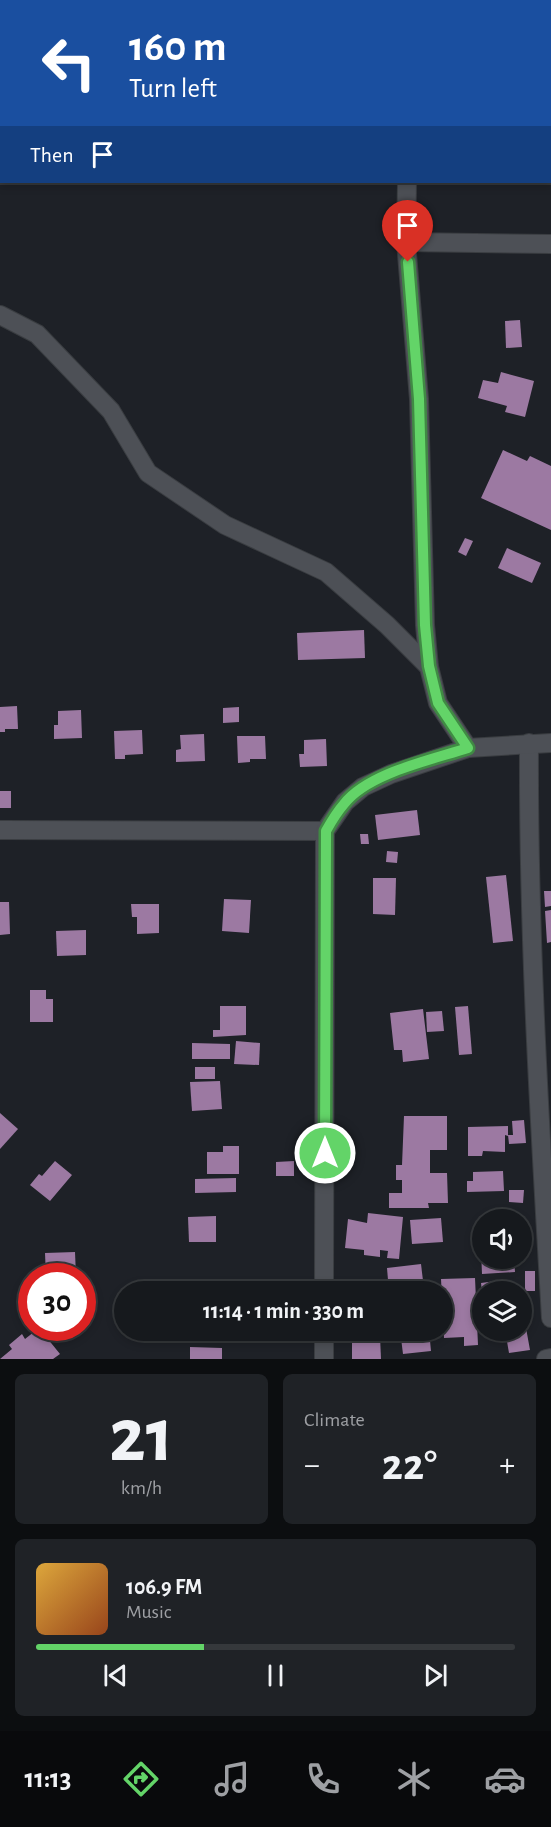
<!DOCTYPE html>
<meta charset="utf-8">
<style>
body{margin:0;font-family:"Alegreya Sans",sans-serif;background:#1f2226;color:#f1f3f6;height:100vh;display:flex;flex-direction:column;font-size:22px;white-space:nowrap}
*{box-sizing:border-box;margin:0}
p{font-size:20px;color:#9ea0a4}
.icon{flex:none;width:33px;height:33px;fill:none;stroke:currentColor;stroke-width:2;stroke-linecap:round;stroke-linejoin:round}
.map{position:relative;height:1359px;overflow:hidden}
.drawer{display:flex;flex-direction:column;gap:15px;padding:15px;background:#0c0e10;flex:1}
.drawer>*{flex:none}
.banner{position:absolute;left:0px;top:0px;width:552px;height:183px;box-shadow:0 3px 9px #0003,0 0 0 2px #35383b;background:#1a4fa0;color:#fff;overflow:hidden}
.tools{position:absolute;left:472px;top:1209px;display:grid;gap:12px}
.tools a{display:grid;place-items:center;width:60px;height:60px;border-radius:50%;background:#16191d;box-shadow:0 3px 9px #0003,0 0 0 2px #35383b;font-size:30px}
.speed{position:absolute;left:18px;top:1263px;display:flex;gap:12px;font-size:30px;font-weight:700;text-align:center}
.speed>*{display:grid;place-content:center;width:78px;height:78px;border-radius:50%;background:#16191d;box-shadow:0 3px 9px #0003,0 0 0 2px #35383b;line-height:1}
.speed .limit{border:9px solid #d22;background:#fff;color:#111}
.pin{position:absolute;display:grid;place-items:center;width:51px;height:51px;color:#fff;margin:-62px -26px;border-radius:50% 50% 50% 0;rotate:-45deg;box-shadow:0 0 6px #0007}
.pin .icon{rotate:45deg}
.me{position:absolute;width:66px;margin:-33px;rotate:0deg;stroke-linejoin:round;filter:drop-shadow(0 0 4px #0008)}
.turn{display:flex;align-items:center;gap:21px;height:126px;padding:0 30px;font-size:27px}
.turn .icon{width:78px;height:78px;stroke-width:2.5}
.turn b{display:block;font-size:42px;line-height:51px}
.then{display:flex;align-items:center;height:57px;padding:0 30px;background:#0003;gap:12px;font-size:22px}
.big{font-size:45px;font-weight:700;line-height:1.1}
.drawer .tile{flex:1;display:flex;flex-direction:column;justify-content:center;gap:9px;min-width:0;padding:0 21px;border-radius:9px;background:#1f2226}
.drawer .dial{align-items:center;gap:0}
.dial b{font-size:78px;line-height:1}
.song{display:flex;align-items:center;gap:18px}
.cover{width:72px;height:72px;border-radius:9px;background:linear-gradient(135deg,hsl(40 70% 55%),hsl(20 70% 35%))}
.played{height:6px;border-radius:3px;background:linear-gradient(90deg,#63d468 35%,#35383b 35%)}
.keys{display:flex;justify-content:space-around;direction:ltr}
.heat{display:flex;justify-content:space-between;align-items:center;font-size:33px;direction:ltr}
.drawer .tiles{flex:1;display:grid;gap:15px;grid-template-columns:1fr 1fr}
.tile:last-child{grid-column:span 2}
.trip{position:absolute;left:114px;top:1281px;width:339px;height:60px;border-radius:30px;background:#16191d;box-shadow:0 3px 9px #0003,0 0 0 2px #35383b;font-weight:700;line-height:60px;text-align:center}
.tab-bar{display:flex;height:96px;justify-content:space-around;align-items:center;background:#090a0c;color:#9ea0a4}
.tab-bar .icon{width:42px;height:42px}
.tab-bar .on{color:#63d468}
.tab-bar b{font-size:27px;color:#f1f3f6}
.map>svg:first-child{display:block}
.building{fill:#9c79a2}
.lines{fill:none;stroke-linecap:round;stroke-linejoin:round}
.minor-casing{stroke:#3a3d41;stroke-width:20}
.minor{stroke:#4d5056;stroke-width:18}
.route-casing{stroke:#408a44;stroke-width:15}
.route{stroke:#63d468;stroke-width:10}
</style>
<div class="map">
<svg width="551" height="1359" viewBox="0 0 551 1359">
<rect width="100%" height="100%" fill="#1e2127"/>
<!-- building -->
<g class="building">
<path d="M520,320L522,347L506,348L505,321Z"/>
<path d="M501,372L534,381L525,417L505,412L507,406L478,398L483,380L498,383Z"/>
<path d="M503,450L527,461L530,456L551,466V530L481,498Z"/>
<path d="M465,538L473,541L466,556L458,552Z"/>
<path d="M507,548L541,563L532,583L498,568Z"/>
<path d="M364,630L365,658L298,660L297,633Z"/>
<path d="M17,706L18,729H5V732H0V707Z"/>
<path d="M239,707V722L223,723V708Z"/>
<path d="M81,710L82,738L54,739V725H58V711Z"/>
<path d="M142,730L143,754L125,755V759H115L114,731Z"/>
<path d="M204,734L205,761L176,762V750L181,749L180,735Z"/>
<path d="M237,736H265L266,759H250V762L238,763Z"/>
<path d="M326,739L327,766L300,767L299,754H304V740Z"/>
<rect x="0" y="791" width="11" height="17"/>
<path d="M417,810L420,835L378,840L375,815Z"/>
<path d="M360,834H368L369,844H361Z"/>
<path d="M387,851L398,852L397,863L386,862Z"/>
<path d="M506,875L513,941L493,943L486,877Z"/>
<path d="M373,878H396L395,915L373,914Z"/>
<path d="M544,891H551V906L545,907Z"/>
<path d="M224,899L251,900L249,933L222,931Z"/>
<path d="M0,902H9L10,934L0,935Z"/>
<path d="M131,904H159V933L137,934V917H132Z"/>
<path d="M551,910V942L547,943L545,911Z"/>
<path d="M86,930V955L57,956L56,931Z"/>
<path d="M30,990H46V999H53V1022H30Z"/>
<path d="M220,1006H246V1035L213,1037V1030H220Z"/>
<path d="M468,1006L472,1054L459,1055L455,1007Z"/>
<path d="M423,1009L429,1059L403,1062L402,1050H394L390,1013Z"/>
<path d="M442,1011L444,1031L427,1032L426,1012Z"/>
<path d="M236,1041L260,1043L259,1065L234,1064Z"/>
<path d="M192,1043L230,1044V1059H192Z"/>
<rect x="195" y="1067" width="20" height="12"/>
<path d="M220,1081L222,1109L192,1111L190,1082Z"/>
<path d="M0,1113L18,1129L0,1149Z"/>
<path d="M404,1116H447V1150H430V1173H447L448,1203H428L429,1208H389V1193H402V1180H396V1165H402Z"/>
<path d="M524,1120L526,1143L509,1144L508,1135H513L512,1121Z"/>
<path d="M508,1126V1136L505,1135V1152L483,1151L482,1156H468V1127Z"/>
<path d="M223,1146H239V1174H207V1152H223Z"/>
<path d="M55,1161L72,1175L50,1201L30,1185L39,1174L42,1176Z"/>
<path d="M294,1161V1176H276V1162Z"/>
<path d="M503,1171L504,1191L467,1192V1181H473V1172Z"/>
<path d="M236,1178V1192L195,1193V1179Z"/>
<path d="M509,1190H524L523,1203L509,1202Z"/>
<path d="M510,1208L511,1220H492L491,1210Z"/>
<path d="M368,1213L403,1217L399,1259L387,1258L388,1251L380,1250V1257L364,1255V1250L345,1248L348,1219L367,1223Z"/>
<path d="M216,1216V1242H189L188,1217Z"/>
<path d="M441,1218L443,1242L412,1244L410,1220Z"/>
<path d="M481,1250H483V1258H514L515,1272L482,1274Z"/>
<path d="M75,1252L76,1276H46L45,1253Z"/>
<path d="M421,1264L424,1289L389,1292L387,1268Z"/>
<rect x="525" y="1271" width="10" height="20"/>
<path d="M475,1278L478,1345L464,1346V1337L444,1338L441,1279Z"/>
<rect x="349" y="1280" width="13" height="12"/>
<path d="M496,1281L497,1292H482L481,1283Z"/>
<path d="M145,1283L194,1287V1292H144Z"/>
<path d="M206,1287L238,1288V1292H206Z"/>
<path d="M522,1306L530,1350L509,1353L505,1330H522Z"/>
<path d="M39,1328L60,1354L53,1359H0L12,1349L9,1345L22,1334L25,1339Z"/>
<path d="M400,1330H429L431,1351L403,1354Z"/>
<path d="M380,1336L381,1359H352V1337Z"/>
<path d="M190,1347L222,1348V1359H190Z"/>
</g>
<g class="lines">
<!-- minor casing -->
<g class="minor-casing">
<g id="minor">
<path d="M408,0V2"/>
<path d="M407,182L406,242L419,399L425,625L429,667L438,703L468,748"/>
<path d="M406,242L551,244"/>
<path d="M0,315L37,334L111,411L148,473L225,525L326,572L387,625L429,667"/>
<path d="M529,743C528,935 540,1126 551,1318"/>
<path d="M0,830L325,831"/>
<path d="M324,1292L325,831L345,802L363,787L391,774L468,748L551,743"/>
<path d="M324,1359V1330"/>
<path d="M546,1359L551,1358"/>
</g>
</g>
<!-- minor -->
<use href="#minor" class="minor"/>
</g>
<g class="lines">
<!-- route casing -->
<g class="route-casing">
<path id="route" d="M325,1153L326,831C331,822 337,812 344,804C368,773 431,760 468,748L438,703L429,666L425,625L419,399L408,262"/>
</g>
<!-- route -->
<use href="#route" class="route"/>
</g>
</svg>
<div class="tools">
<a><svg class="icon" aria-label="sound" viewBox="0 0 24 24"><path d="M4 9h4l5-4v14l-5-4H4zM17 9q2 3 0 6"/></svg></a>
<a><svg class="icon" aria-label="layers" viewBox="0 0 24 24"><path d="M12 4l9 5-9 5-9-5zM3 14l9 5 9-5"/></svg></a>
</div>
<div class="speed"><div class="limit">30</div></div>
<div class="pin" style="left:408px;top:262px;background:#d93025"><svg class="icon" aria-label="arrive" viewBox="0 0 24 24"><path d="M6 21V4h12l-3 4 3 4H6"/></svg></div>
<svg class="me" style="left:325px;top:1153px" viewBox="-20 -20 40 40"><circle r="17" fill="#63d468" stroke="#fff" stroke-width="3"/><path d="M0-11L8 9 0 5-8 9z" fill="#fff"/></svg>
<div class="trip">11:14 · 1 min · 330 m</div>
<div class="banner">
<div class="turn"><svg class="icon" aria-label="left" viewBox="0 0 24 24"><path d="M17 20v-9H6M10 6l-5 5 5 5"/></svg><div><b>160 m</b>Turn left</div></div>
<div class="then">Then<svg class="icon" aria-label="arrive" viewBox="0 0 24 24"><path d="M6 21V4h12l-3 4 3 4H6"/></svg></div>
</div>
</div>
<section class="drawer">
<div class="tiles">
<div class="tile dial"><b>21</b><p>km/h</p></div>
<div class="tile"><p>Climate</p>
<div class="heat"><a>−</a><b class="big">22°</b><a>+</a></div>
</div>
<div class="tile">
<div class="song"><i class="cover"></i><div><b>106.9 FM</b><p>Music</p></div></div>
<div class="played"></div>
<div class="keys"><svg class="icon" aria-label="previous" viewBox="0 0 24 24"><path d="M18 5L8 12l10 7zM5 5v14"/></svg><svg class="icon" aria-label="pause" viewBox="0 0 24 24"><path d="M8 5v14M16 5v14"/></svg><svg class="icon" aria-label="next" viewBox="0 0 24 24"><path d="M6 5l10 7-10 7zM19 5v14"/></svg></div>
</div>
</div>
</section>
<nav class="tab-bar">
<b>11:13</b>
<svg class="icon on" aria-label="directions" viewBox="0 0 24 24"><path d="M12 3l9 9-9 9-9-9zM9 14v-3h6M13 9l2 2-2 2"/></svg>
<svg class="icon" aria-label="music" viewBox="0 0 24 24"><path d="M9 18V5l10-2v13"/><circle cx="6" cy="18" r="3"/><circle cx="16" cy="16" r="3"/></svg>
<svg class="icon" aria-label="phone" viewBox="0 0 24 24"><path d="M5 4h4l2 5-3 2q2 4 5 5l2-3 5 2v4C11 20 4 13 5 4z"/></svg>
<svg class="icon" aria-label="climate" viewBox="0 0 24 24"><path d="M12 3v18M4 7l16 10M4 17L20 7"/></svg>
<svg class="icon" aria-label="car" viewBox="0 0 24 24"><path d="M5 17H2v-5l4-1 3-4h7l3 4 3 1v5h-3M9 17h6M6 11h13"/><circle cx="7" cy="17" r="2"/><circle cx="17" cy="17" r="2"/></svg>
</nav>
